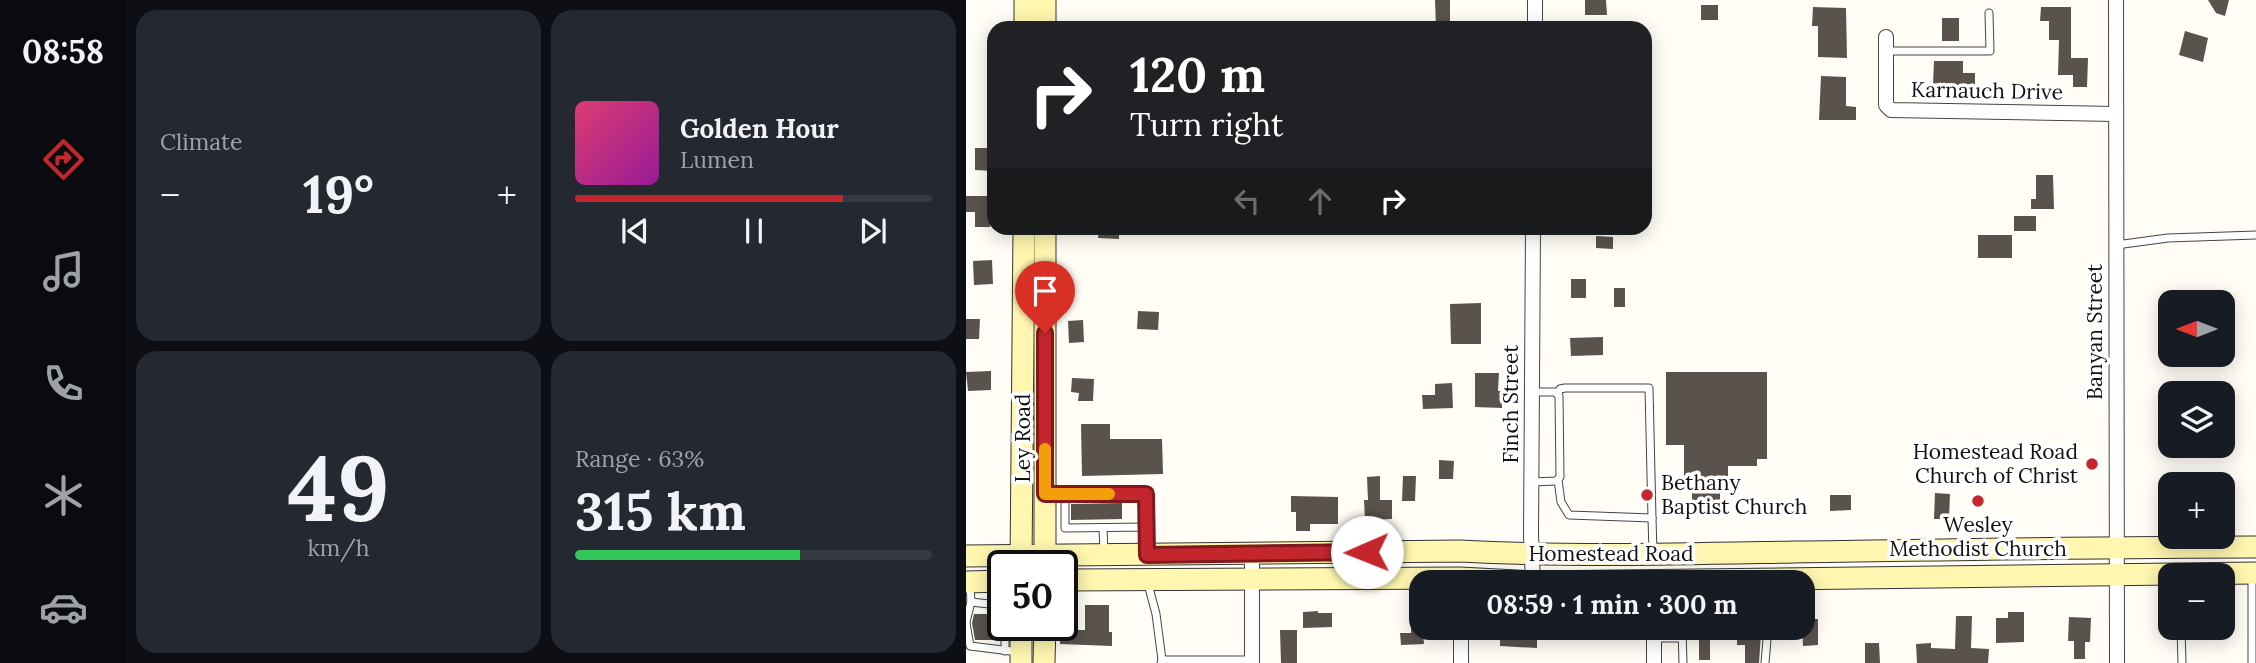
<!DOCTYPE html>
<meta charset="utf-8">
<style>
body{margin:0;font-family:Lora,serif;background:#242831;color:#f1f3f6;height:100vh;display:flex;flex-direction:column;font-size:26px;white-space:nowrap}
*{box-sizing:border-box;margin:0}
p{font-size:23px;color:#9ea1a6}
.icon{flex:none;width:38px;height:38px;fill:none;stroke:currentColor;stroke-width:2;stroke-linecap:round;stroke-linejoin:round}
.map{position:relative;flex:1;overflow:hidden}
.drawer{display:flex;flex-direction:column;gap:10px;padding:10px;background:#0d0f14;width:840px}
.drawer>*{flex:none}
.guide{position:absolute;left:21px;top:21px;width:665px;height:214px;border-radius:21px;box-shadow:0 4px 18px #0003;background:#202124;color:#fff;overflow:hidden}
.needle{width:46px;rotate:270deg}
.tools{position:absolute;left:1192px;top:290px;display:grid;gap:14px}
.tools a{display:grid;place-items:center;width:77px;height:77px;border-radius:14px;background:#171b24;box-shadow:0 4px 18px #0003;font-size:35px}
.speed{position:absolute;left:21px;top:550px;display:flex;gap:14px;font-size:35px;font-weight:700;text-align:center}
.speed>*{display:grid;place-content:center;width:91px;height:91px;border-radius:50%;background:#171b24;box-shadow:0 4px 18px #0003;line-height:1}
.speed .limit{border:4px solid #111;border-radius:10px;background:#fff;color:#111}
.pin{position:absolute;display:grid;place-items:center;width:60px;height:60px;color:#fff;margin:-72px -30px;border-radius:50% 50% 50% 0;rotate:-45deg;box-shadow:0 0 7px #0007}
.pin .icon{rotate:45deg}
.me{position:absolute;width:77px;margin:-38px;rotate:269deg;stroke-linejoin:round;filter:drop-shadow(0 0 5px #0008)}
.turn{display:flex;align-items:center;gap:24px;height:147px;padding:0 28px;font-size:32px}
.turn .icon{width:91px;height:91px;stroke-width:2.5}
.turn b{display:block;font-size:49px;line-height:60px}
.lanes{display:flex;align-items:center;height:66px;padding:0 28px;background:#0003;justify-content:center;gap:35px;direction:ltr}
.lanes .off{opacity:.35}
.big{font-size:52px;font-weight:700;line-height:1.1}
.drawer .widget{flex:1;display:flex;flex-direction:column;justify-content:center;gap:10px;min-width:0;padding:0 24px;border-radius:21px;background:#242831}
.drawer .dial{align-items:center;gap:0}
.dial b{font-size:91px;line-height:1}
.song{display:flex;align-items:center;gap:21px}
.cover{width:84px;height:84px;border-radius:10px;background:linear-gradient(135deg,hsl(340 70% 55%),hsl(300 70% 35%))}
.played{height:7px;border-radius:4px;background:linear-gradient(90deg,#c4262e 75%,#363941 75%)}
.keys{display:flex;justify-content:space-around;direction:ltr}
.heat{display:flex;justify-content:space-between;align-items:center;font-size:38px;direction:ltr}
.charge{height:10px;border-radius:5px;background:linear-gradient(90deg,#34c759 63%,#363941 0)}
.drawer .tiles{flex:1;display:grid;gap:10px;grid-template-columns:repeat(2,1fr)}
.trip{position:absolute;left:443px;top:570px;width:406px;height:70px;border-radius:21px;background:#171b24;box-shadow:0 4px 18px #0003;font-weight:700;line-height:70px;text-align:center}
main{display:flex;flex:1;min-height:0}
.tabs{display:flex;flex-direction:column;width:126px;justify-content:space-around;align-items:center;background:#090b0e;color:#9ea1a6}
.tabs .icon{width:49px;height:49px}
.tabs .selected{color:#c4262e}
.tabs b{font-size:32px;color:#f1f3f6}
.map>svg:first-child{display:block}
.building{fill:#5a524d}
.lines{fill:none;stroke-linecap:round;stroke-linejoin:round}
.lane-casing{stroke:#444;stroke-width:9}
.street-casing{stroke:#444;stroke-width:16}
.secondary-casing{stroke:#333;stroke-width:23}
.lane{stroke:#fff;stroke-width:7}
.street{stroke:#fff;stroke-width:14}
.secondary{stroke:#fff6b0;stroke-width:21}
.route-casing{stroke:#7f191e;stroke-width:18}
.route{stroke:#c4262e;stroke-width:12}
.slow{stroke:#f59e0b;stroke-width:12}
.poi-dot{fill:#c4262e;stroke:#fff;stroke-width:2.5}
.labels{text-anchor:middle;stroke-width:7;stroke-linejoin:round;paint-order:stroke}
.street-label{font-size:21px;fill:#111;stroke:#fff}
.poi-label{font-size:21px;fill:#111;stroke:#fff;text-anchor:end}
</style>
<main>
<nav class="tabs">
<b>08:58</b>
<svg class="icon selected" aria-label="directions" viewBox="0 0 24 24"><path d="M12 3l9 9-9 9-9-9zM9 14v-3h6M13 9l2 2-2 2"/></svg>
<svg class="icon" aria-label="music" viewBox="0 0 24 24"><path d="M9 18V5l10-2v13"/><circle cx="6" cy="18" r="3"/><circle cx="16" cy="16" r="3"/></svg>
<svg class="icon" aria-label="phone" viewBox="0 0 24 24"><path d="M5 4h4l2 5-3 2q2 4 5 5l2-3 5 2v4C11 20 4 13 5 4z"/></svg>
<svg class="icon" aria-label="climate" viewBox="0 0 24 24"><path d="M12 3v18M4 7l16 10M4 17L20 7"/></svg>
<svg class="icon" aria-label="car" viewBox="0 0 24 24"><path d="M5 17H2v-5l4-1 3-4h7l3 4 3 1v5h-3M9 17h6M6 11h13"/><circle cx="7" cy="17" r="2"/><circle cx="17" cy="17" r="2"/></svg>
</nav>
<section class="drawer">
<div class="tiles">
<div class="widget"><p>Climate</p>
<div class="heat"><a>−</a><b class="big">19°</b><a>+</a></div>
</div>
<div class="widget">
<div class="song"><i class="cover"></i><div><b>Golden Hour</b><p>Lumen</p></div></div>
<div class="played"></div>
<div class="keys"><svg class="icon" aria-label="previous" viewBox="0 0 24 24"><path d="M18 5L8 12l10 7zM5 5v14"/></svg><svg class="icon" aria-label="pause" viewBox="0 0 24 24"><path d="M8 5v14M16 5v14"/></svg><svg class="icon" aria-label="next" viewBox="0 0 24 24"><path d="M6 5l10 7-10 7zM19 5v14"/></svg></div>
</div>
<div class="widget dial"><b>49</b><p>km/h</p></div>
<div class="widget"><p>Range · 63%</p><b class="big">315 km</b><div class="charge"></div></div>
</div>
</section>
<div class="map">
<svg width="1290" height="663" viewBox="0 0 1290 663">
<rect width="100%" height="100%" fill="#fffdf5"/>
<!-- building -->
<g class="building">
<path d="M469,0H484V28H470Z"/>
<path d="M619,0H640L641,15H619Z"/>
<path d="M1242,0H1263L1259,16L1250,13Z"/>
<rect x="735" y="5" width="17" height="15"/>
<path d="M847,7L880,8L881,58L852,57V26H846Z"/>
<path d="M1075,7H1105V58H1122L1121,87H1107V75H1092L1093,40H1083V21H1074Z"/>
<rect x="976" y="18" width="17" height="23"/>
<path d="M1219,31L1242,38L1237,62L1213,55Z"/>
<path d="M968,61H997V73H1009V86L967,85Z"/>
<path d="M855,76L880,77V106L890,107V120H853Z"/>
<path d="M9,148H28V171L9,170Z"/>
<path d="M1070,175H1087L1088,209H1065V199H1070Z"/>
<path d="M0,196H25L24,227H9V212H0Z"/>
<rect x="1048" y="216" width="22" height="15"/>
<path d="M133,229H153V239L132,238Z"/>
<rect x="1012" y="235" width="34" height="23"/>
<path d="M630,236L647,237V249L630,248Z"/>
<path d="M26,260L27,284L8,285L7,261Z"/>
<rect x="605" y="279" width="15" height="19"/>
<rect x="648" y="288" width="11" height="19"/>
<path d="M515,303V344H485L484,304Z"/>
<path d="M172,311L193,312L192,330L171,329Z"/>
<path d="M0,319H14L13,339H0Z"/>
<path d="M117,320L118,342L103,343L102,321Z"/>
<path d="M637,337V355L605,356L604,338Z"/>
<path d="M25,371V390L2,391L0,372Z"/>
<path d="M700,372H801V459H791V466H762V477H754V513H726V478H718V445H700Z"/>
<path d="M509,373H533L532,391H536V408L509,407Z"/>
<path d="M106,378L128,379L127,401H112L113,393L105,392Z"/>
<path d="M486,383L487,408L457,409L456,395H469V384Z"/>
<path d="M115,424H144V439H196L197,474L116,476Z"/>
<path d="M473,460L488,461L487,479H473Z"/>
<path d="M414,476V500H426V519L399,520L398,500H402L401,477Z"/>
<path d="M437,476H450L449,501H436Z"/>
<path d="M969,493L984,494L983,519H968Z"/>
<path d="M864,495H885V510L864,511Z"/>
<path d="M325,496L372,497V524H344V531H330V512H325Z"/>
<path d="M156,503V519L105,520V504Z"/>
<path d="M119,605H143V632H146V646L94,644V630H119Z"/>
<path d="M352,611V613H366V627L337,628V612Z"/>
<path d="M455,611L458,644L435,645L434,633H445V612Z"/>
<path d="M1042,612H1058V642L1030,643V618H1042Z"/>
<path d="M8,614H31V640H9L6,623Z"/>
<path d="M990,616H1006L1005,648L1023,649L1022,663H951L950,644L965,643V648L989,649Z"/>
<path d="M1103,617L1125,618L1124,642H1119V659H1108V641H1102Z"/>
<path d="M836,619H852V645L837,646Z"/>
<path d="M545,628H571V648L534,646V633L545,634Z"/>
<rect x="733" y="628" width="11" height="32"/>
<path d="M771,628H792V634H795L793,663H779V645H771Z"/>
<path d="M314,630H331V663H315Z"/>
<path d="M899,643H913L914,663H899Z"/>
</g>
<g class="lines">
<!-- lane casing -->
<g class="lane-casing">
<g id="lane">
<path d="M920,51H1024L1023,13"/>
<path d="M1150,245L1202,238L1290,235"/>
<path d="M592,393L594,389L599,388H683L686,518"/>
<path d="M592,480L595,502L603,515L686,518L687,553"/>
<path d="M566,482L590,481L594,477L593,396L589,392H566"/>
<path d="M82,494H99V528L180,527L181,551"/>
<path d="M99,494H180V527"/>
<path d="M137,529L138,551"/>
<path d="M1286,574V663"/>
<path d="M182,584L190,614L196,660"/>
<path d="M5,602L32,605L37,611"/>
<path d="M0,622L5,602L4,586"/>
<path d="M0,623L4,646L53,652"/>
<path d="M39,625V651"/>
<path d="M716,628L717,663"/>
<path d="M1215,628L1216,663"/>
<path d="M688,638H716"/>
<path d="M195,663L196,660H286"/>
<path d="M799,663L802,628"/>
</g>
</g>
<!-- street casing -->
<g class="street-casing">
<g id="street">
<path d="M1150,0L1151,663"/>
<path d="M569,28V0"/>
<path d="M920,37V105L925,110L1150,114"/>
<path d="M286,554V663"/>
<path d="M567,582L565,535L567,228"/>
<path d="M495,628V663"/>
<path d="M688,628V663"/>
</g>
</g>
<!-- secondary casing -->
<g class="secondary-casing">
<g id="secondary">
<path d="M79,0V28"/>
<path d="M59,28V0"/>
<path d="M0,556L494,551C605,557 717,554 828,552C982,550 1136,547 1290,547"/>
<path d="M55,565L58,228"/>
<path d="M79,565V228"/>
<path d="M96,580L494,578L567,582L1290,573"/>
<path d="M0,582L37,581"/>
<path d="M55,625V663"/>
<path d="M78,663L79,625"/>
</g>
</g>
<!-- lane -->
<use href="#lane" class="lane"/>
<!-- street -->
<use href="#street" class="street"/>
<!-- secondary -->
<use href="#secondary" class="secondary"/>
</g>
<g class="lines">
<!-- route casing -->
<g class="route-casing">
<path id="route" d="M79,333V494H180L181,555L401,552"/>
</g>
<!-- route -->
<use href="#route" class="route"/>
<!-- slow -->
<path class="slow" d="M79,449V494H143"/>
</g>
<!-- markers -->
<g class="poi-dot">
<circle cx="1126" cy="464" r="7"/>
<circle cx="681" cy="495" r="7"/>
<circle cx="1012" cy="501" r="7"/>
</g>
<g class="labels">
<!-- street labels -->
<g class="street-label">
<text transform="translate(1021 91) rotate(1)" y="7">Karnauch Drive</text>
<text transform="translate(1129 332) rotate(-90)" y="7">Banyan Street</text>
<text transform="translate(545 404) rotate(-90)" y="7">Finch Street</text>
<text transform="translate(57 438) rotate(-90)" y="7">Ley Road</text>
<text x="645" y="561">Homestead Road</text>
</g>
<!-- poi labels -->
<g class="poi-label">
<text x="1112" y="459">Homestead Road<tspan x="1112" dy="24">Church of Christ</tspan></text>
<text x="695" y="490" text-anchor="start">Bethany<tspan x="695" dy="24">Baptist Church</tspan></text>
<text x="1012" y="532" text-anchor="middle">Wesley<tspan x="1012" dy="24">Methodist Church</tspan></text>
</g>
</g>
</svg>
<div class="tools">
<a><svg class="needle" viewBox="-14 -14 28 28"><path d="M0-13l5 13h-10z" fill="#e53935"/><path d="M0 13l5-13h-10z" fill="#9ea1a6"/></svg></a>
<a><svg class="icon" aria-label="layers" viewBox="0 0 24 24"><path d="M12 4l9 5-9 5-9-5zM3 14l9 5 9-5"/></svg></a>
<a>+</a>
<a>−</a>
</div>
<div class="speed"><div class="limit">50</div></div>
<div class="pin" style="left:79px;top:333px;background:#d93025"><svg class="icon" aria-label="arrive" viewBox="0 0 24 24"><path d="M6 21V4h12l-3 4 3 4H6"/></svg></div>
<svg class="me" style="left:401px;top:552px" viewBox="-20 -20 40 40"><circle r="19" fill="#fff"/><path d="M0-13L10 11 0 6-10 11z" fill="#c4262e"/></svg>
<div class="trip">08:59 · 1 min · 300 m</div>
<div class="guide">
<div class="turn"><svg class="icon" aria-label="right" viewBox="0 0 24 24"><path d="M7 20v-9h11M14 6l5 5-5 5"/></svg><div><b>120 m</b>Turn right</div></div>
<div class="lanes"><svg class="icon off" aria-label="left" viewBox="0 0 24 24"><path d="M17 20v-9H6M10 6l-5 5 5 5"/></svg><svg class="icon off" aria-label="ahead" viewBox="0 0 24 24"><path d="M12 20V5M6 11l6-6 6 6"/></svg><svg class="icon" aria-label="right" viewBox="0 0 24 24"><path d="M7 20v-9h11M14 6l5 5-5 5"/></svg></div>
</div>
</div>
</main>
